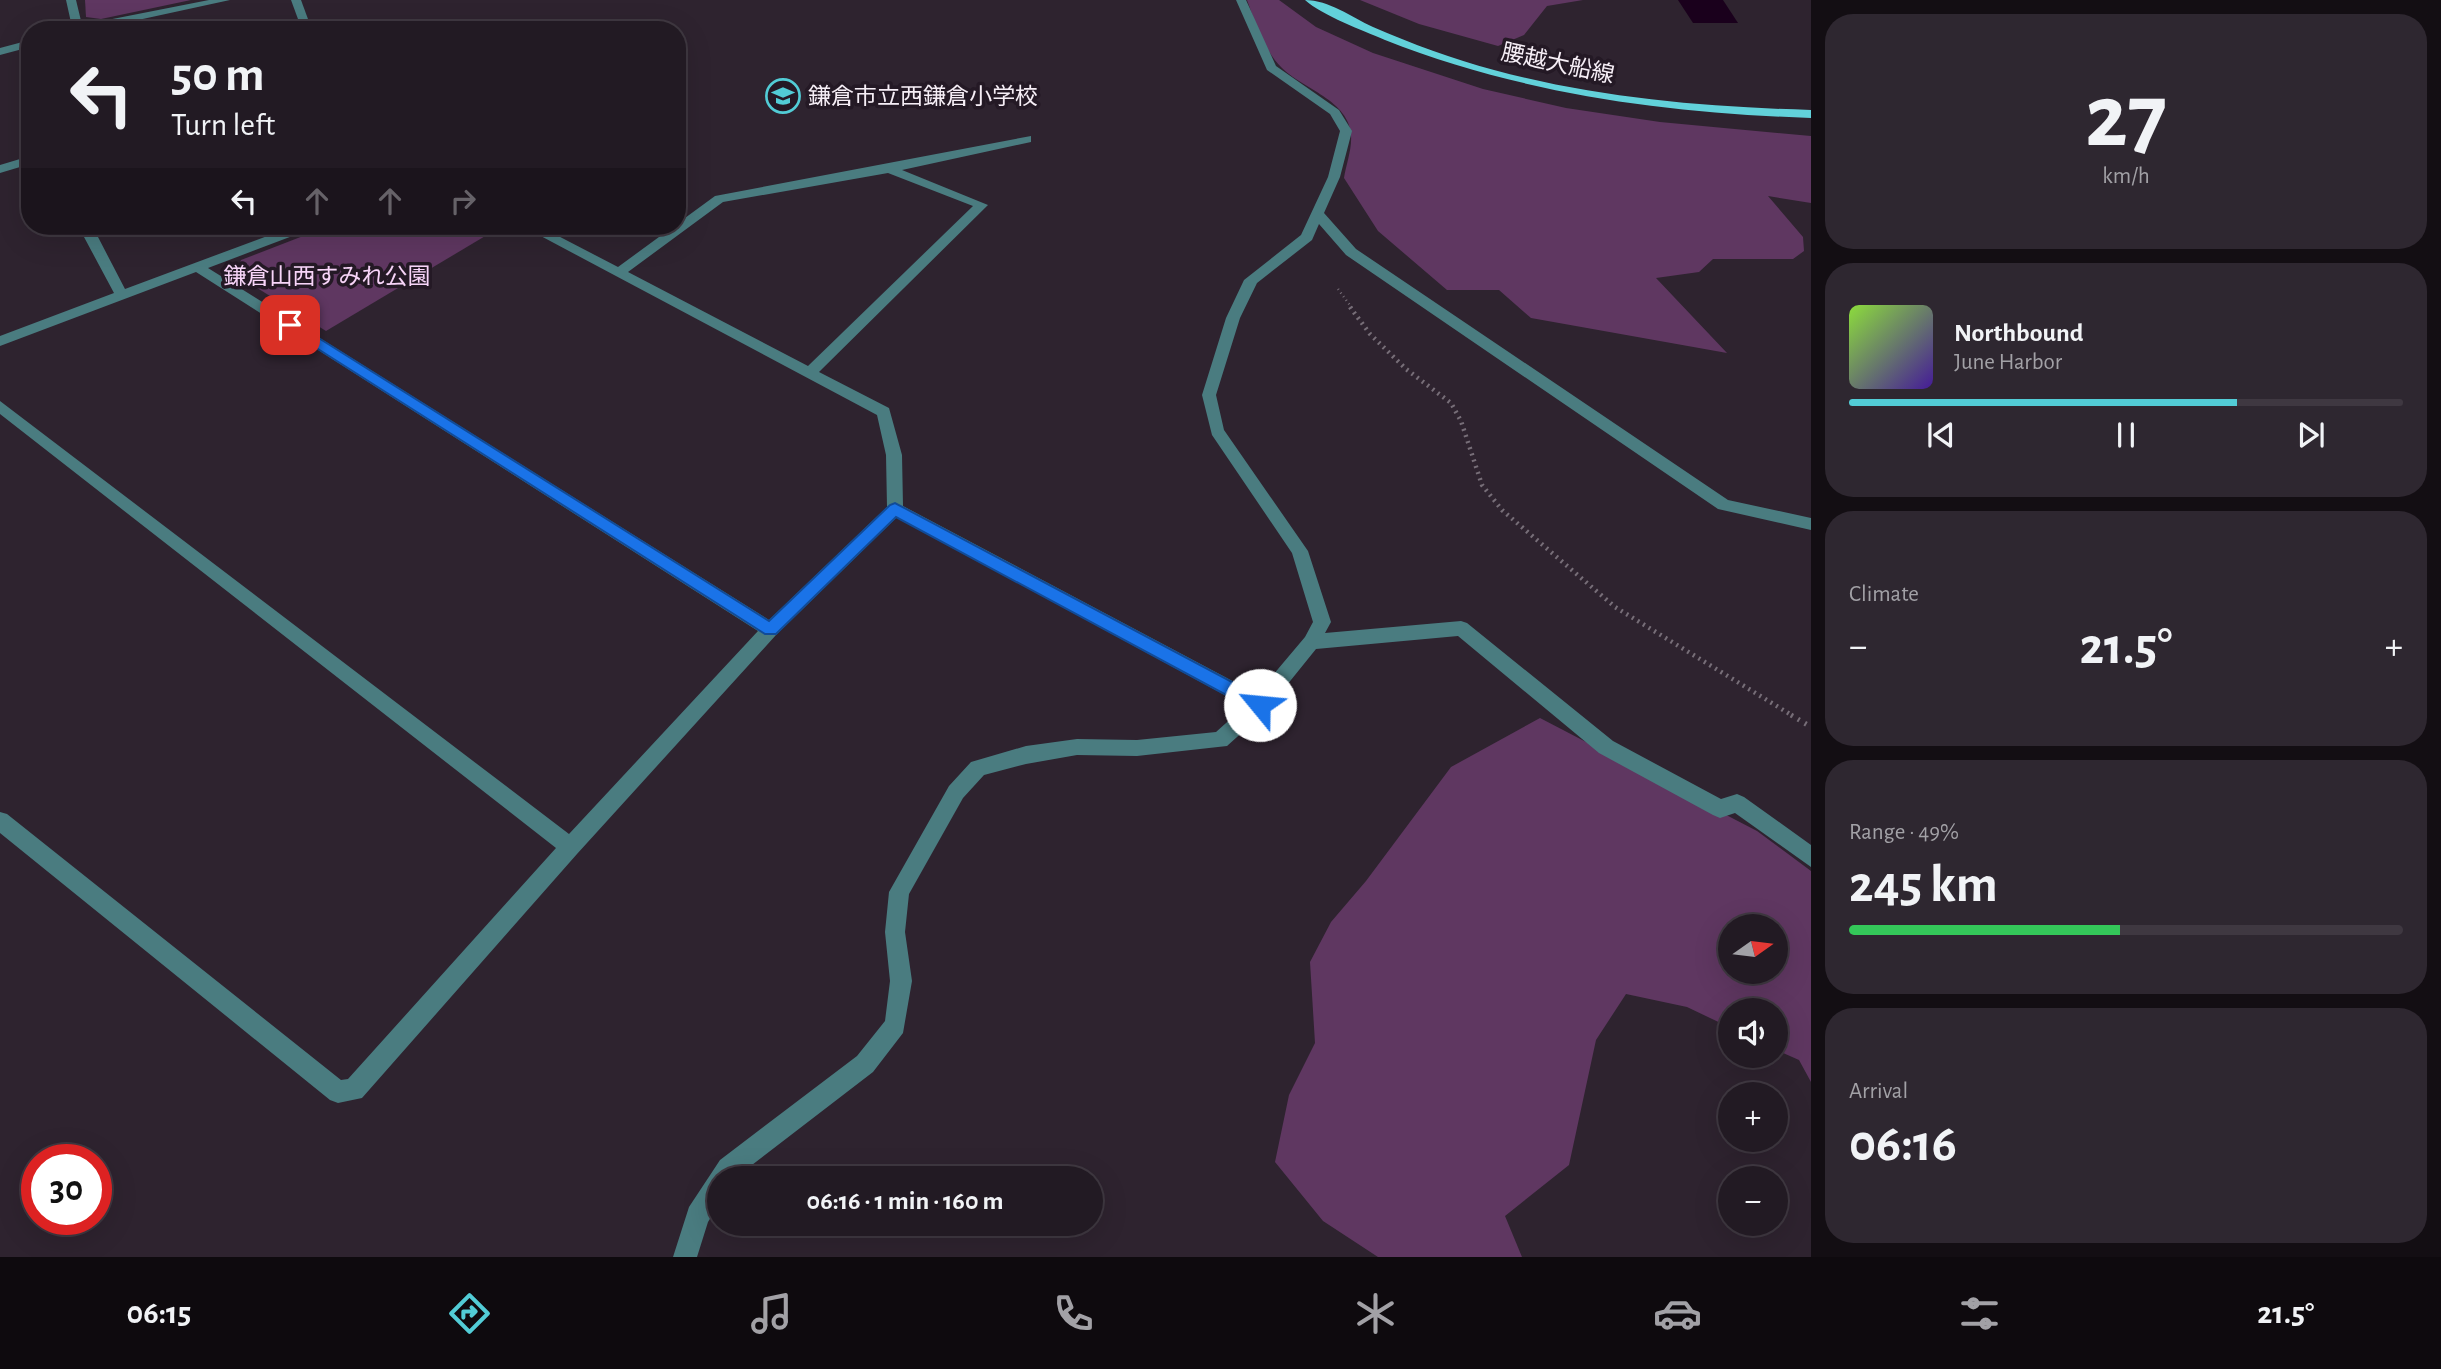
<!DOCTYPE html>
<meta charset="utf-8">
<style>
body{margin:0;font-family:"Alegreya Sans","Noto Sans JP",sans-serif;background:#2e2730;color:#f1f3f6;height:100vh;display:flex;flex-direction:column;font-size:26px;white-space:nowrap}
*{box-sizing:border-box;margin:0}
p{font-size:23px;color:#a2a1a6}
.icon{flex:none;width:38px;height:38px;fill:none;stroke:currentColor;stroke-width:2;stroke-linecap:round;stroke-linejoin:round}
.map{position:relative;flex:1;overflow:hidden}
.panel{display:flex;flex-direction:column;gap:14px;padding:14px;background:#130e13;width:630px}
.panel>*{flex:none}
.banner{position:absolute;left:21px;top:21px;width:665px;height:214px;border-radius:28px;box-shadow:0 7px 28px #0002,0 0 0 2px #3f3841;background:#221a23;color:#f1f3f6;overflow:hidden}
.needle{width:46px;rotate:76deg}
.fabs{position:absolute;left:1718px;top:914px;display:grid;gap:14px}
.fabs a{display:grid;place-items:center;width:70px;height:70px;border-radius:50%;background:#221a23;box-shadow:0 7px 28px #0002,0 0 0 2px #3f3841;font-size:35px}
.speed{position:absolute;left:21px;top:1144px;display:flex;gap:14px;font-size:35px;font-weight:700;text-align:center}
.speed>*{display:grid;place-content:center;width:91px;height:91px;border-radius:50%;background:#221a23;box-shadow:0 7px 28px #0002,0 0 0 2px #3f3841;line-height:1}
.speed .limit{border:10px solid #d22;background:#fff;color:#111}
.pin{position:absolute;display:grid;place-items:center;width:60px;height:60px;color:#fff;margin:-30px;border-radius:14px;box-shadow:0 4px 10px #0006}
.me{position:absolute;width:77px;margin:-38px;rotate:298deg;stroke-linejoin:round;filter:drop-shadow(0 0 5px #0008)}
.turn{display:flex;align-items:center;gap:24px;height:147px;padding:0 35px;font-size:32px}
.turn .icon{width:91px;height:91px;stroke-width:2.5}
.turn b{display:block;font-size:49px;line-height:60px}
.lanes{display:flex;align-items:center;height:66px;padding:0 35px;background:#0003;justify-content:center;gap:35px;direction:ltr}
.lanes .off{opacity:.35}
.big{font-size:52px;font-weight:700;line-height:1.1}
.panel .card{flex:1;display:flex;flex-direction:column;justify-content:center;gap:10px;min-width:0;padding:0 24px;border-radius:28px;background:#2e2730}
.panel .dial{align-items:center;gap:0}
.dial b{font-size:91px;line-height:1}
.song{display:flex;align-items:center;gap:21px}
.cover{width:84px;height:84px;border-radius:10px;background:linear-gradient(135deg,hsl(90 70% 55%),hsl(260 70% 35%))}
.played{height:7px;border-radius:4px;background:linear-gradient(90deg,#52ccd6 70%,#3f3841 70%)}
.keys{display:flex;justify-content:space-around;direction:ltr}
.heat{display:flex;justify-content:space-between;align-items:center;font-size:38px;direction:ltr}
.charge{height:10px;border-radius:5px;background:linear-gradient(90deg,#34c759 49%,#3f3841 0)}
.trip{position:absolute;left:707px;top:1166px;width:396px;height:70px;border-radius:35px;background:#221a23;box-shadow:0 7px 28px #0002,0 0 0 2px #3f3841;font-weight:700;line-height:70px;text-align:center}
.tab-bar{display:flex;height:112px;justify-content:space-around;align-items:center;background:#0e0a0e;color:#a2a1a6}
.tab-bar .icon{width:49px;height:49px}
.tab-bar .selected{color:#52ccd6}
.tab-bar b{font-size:32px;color:#f1f3f6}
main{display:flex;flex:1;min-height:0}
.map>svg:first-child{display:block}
.green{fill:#5f3761;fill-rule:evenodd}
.water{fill:#1a001c}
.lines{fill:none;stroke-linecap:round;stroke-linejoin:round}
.path-far2{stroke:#776e78;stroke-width:2.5;stroke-dasharray:1 3.5;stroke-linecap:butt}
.path-far1{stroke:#776e78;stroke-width:4.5;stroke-dasharray:2 4.5;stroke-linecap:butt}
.path{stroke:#776e78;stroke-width:5;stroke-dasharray:2 6;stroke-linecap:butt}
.minor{fill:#4a7c80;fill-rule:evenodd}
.major{fill:#62d1da;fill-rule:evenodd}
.route{fill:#1a73e8;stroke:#114b97;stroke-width:2}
.labels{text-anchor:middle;stroke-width:7;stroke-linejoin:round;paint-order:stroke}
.far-street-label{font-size:23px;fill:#f6eef6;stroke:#241925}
.far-poi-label{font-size:23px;fill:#f6eef6;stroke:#241925;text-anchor:start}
.far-park-label{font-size:23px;fill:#f8d5f9;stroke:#241925}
</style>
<main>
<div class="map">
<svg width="1811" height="1257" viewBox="0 0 1811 1257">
<rect width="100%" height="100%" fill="#2e232f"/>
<!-- green -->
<g class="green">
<path d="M85,0H191L101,19L86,17Z"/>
<path d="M1247,0H1279L1316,27L1373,53L1483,89L1566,108L1660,122L1811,136V203L1768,196L1803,237L1804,251L1793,259H1713L1699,272L1656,278L1727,353L1531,318L1499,290H1447L1378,231L1344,178C1346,165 1352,149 1351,136C1350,100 1302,89 1281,67C1264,50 1255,22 1247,0Z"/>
<path d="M1360,0H1583L1547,6L1524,35L1498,46L1419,24Z"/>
<path d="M329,226H491L497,229L326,331L235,274L241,260Z"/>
<path d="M1540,718L1757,831L1811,871V1082L1799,1060L1776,1050V1010H1731V1028L1687,1007L1626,994L1596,1040L1569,1165L1505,1216L1522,1257H1378L1323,1221L1275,1162L1289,1095L1315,1043L1310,962L1331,922L1366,881L1451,767ZM1731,926H1776V971H1731Z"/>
</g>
<!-- water -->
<path class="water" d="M1678,0H1723L1738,23H1693Z"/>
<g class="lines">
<!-- path-far2 -->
<path class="path-far2" d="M1338,289L1352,308"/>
<!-- path-far1 -->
<path class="path-far1" d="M1350,307L1370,334L1406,369L1451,403L1461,421L1482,485L1502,510L1615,607L1793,716"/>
<!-- path -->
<path class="path" d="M1791,715L1811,727"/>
<!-- minor -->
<g class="minor">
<path d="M66,0H76L82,25L209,0H230L92,30H70L72,27Z"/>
<path d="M291,0H301L312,30H302Z"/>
<path d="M1236,0H1246L1276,66L1339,110L1352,131L1340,177L1324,213L1356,249L1728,500L1811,518V530L1718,509L1346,255L1319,224L1312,240L1257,283L1240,318L1216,395L1224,430L1308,551L1331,622L1325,633L1461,621L1467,623L1613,741L1721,799L1737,794L1744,797L1811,845V867L1735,813L1720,818L1713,815L1599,753L1458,636L1316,649L1266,711L1227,746L1137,756L1077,755L1026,764L984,775L963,798L909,894L905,932L912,981L903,1033L873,1072L735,1178H719V1204L708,1222L697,1257H673L689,1207L720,1160L857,1056L885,1021L890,981L885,932L889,892L949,786L971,762L1026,746L1077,739L1137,740L1216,732L1245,706L897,517L776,635L577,854L362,1098L338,1103L330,1100L0,833V812L7,814L341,1080L348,1079L556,848L0,414V401L569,834L758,631L196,272L0,346V336L114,293L84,237L91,233L98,237L125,289L294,226H312L311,229L208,268L769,620L887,507L886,455L877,415L522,226H539L618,267L715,196L1031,136V142L902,170L988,205L819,372L889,408L902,455L903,506L1257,694L1305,637L1313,622L1292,553L1212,435L1202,395L1226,318L1244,280L1301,235L1328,177L1340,131L1330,114L1267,70ZM888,173L973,206L808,366L628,272L723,202Z"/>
<path d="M30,40V47L0,55V48Z"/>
<path d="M30,156V164L0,173V165Z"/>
</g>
<!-- major -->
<path class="major" d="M1305,0C1329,0 1351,17 1373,27C1412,44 1453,59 1494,70C1598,98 1704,107 1811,110V118C1665,113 1522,94 1385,40C1362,30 1323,16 1305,0Z"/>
</g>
<!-- route -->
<path class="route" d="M290,320L769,621L890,505L895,503L1266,700L1269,705L1266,710L1260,712L1254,710L896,517L776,634H765L285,328L283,325Z"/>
<!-- icons -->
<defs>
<g id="school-ring" transform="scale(1.75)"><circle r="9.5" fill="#241925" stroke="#52ccd6" stroke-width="1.5"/><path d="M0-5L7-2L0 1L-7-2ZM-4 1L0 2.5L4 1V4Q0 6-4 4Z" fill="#52ccd6"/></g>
</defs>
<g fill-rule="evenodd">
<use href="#school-ring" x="783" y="96"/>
</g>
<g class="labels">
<!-- far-street labels -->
<g class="far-street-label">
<text transform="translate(1558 63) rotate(12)" y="8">腰越大船線</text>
</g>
<!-- far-poi labels -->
<g class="far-poi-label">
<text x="808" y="104">鎌倉市立西鎌倉小学校</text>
</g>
<!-- far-park labels -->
<g class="far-park-label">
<text x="327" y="284">鎌倉山西すみれ公園</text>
</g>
</g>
</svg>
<div class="fabs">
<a><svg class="needle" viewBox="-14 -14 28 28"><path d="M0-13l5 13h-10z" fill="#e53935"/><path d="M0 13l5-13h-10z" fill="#a2a1a6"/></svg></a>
<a><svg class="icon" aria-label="sound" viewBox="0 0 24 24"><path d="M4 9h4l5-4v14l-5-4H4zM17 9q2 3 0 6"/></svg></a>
<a>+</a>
<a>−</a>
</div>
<div class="speed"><div class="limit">30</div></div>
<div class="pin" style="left:290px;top:325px;background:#d93025"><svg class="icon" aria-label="arrive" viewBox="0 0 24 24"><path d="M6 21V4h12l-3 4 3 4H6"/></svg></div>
<svg class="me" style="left:1260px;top:705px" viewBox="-20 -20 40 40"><circle r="19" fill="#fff"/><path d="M0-13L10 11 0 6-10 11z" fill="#1a73e8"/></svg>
<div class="trip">06:16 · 1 min · 160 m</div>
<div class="banner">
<div class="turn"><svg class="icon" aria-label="left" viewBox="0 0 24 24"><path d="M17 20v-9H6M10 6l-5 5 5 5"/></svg><div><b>50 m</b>Turn left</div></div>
<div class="lanes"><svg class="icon" aria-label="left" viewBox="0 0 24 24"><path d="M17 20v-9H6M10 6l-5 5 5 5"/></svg><svg class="icon off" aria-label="ahead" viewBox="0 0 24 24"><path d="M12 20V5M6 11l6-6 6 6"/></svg><svg class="icon off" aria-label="ahead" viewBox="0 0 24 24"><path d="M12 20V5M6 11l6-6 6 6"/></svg><svg class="icon off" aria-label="right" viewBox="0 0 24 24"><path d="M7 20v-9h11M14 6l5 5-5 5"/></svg></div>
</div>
</div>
<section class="panel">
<div class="card dial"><b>27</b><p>km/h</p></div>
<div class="card">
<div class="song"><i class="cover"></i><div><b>Northbound</b><p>June Harbor</p></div></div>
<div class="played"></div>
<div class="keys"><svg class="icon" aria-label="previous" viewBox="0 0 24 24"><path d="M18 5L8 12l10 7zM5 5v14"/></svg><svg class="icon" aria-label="pause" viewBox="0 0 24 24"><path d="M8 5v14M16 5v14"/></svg><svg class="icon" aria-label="next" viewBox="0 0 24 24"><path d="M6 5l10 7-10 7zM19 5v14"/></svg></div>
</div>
<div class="card"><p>Climate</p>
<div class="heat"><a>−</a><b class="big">21.5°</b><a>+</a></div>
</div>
<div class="card"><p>Range · 49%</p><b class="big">245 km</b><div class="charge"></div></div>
<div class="card"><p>Arrival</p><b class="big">06:16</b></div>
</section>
</main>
<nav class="tab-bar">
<b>06:15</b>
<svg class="icon selected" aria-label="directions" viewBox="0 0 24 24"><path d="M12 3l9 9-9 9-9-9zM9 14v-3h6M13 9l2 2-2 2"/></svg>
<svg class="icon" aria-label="music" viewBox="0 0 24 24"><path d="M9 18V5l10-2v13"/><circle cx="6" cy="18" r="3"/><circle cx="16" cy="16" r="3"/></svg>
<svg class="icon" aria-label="phone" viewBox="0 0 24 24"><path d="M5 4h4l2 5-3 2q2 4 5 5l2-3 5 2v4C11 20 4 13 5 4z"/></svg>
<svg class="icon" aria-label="climate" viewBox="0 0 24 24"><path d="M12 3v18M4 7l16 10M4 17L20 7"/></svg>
<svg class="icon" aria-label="car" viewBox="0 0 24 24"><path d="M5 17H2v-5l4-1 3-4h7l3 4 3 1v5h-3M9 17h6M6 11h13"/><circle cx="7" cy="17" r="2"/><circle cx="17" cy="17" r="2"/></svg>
<svg class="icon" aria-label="filters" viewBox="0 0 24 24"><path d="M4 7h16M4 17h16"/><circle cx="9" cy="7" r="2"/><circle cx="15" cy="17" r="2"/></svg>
<b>21.5°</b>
</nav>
